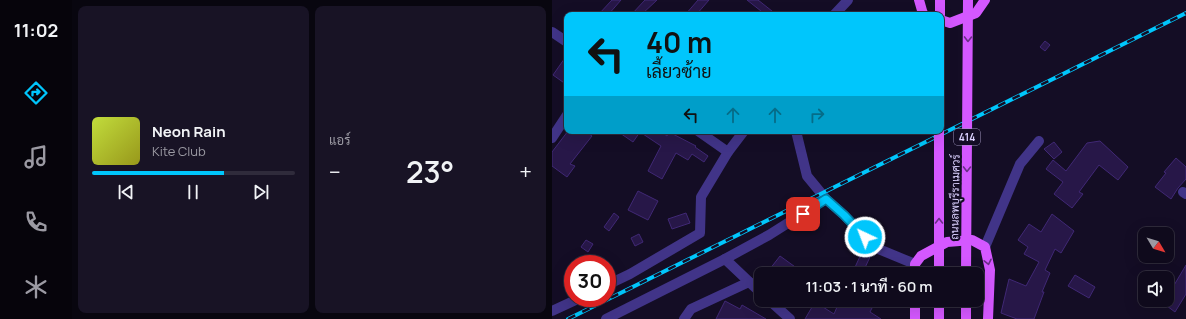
<!DOCTYPE html>
<html lang="th">
<meta charset="utf-8">
<style>
body{margin:0;font-family:Manrope,Sarabun,sans-serif;background:#181325;color:#f1f3f6;height:100vh;display:flex;flex-direction:column;font-size:15px;white-space:nowrap}
*{box-sizing:border-box;margin:0}
p{font-size:13px;color:#9b9aa3}
.icon{flex:none;width:22px;height:22px;fill:none;stroke:currentColor;stroke-width:2;stroke-linecap:round;stroke-linejoin:round}
.map{position:relative;flex:1;overflow:hidden}
.sheet{display:flex;flex-direction:column;gap:6px;padding:6px;background:#08060f;width:480px}
.sheet>*{flex:none}
.top-card{position:absolute;left:12px;top:12px;width:380px;height:122px;border-radius:8px;box-shadow:0 4px 16px #0002,0 0 0 1px #2f2b3b;background:#00c6fc;color:#111;overflow:hidden}
.needle{width:26px;rotate:128deg}
.controls{position:absolute;left:586px;top:227px;display:grid;gap:8px}
.controls a{display:grid;place-items:center;width:36px;height:36px;border-radius:8px;background:#0f0a1c;box-shadow:0 4px 16px #0002,0 0 0 1px #2f2b3b;font-size:20px}
.speed{position:absolute;left:12px;top:255px;display:flex;gap:8px;font-size:20px;font-weight:700;text-align:center}
.speed>*{display:grid;place-content:center;width:52px;height:52px;border-radius:50%;background:#0f0a1c;box-shadow:0 4px 16px #0002,0 0 0 1px #2f2b3b;line-height:1}
.speed .limit{border:6px solid #d22;background:#fff;color:#111}
.pin{position:absolute;display:grid;place-items:center;width:34px;height:34px;color:#fff;margin:-17px;border-radius:8px;box-shadow:0 2px 6px #0006}
.me{position:absolute;width:44px;margin:-22px;rotate:317deg;stroke-linejoin:round;filter:drop-shadow(0 0 3px #0008)}
.turn{display:flex;align-items:center;gap:14px;height:84px;padding:0 16px;font-size:18px}
.turn .icon{width:52px;height:52px;stroke-width:2.5}
.turn b{display:block;font-size:28px;line-height:34px}
.lanes{display:flex;align-items:center;height:38px;padding:0 16px;background:#0003;justify-content:center;gap:20px;direction:ltr}
.lanes .off{opacity:.35}
.big{font-size:30px;font-weight:600;line-height:1.1}
.sheet .widget{flex:1;display:flex;flex-direction:column;justify-content:center;gap:6px;min-width:0;padding:0 14px;border-radius:8px;background:#181325}
.song{display:flex;align-items:center;gap:12px}
.cover{width:48px;height:48px;border-radius:6px;background:linear-gradient(135deg,hsl(70 70% 55%),hsl(60 70% 35%))}
.played{height:4px;border-radius:2px;background:linear-gradient(90deg,#00c6fc 65%,#2f2b3b 65%)}
.keys{display:flex;justify-content:space-around;direction:ltr}
.heat{display:flex;justify-content:space-between;align-items:center;font-size:22px;direction:ltr}
.sheet .tiles{flex:1;display:grid;gap:6px;grid-template-columns:repeat(2,1fr)}
.trip{position:absolute;left:202px;top:267px;width:230px;height:40px;border-radius:8px;background:#0f0a1c;box-shadow:0 4px 16px #0002,0 0 0 1px #2f2b3b;font-weight:600;line-height:40px;text-align:center}
main{display:flex;flex:1;min-height:0}
.dock{display:flex;flex-direction:column;width:72px;justify-content:space-around;align-items:center;background:#06040b;color:#9b9aa3}
.dock .icon{width:28px;height:28px}
.dock .current{color:#00c6fc}
.dock b{font-size:18px;color:#f1f3f6}
.map>svg:first-child{display:block}
.building{fill:#271748;stroke:#402875}
.lines{fill:none;stroke-linecap:round;stroke-linejoin:round}
.minor{stroke:#413488;stroke-width:10}
.major{stroke:#d458ff;stroke-width:10}
.rail-casing{stroke:#00c6fc;stroke-width:4}
.rail{stroke:#140d25;stroke-width:2.5;stroke-dasharray:8;stroke-linecap:butt}
.major-bridge{stroke:#d458ff;stroke-width:10}
.oneway{stroke:#6a2f87}
.route-casing{stroke:#0081a4;stroke-width:10}
.route{stroke:#00c6fc;stroke-width:7}
.labels{text-anchor:middle;stroke-width:4;stroke-linejoin:round;paint-order:stroke}
.shield{fill:#140d25;stroke:#9f96be;stroke-width:1}
.shield-label{font-size:10px;font-weight:bold;fill:#dbd1ff}
.street-label{font-size:11px;fill:#dbd1ff;stroke:#140d25}
</style>
<main>
<nav class="dock">
<b>11:02</b>
<svg class="icon current" aria-label="directions" viewBox="0 0 24 24"><path d="M12 3l9 9-9 9-9-9zM9 14v-3h6M13 9l2 2-2 2"/></svg>
<svg class="icon" aria-label="music" viewBox="0 0 24 24"><path d="M9 18V5l10-2v13"/><circle cx="6" cy="18" r="3"/><circle cx="16" cy="16" r="3"/></svg>
<svg class="icon" aria-label="phone" viewBox="0 0 24 24"><path d="M5 4h4l2 5-3 2q2 4 5 5l2-3 5 2v4C11 20 4 13 5 4z"/></svg>
<svg class="icon" aria-label="climate" viewBox="0 0 24 24"><path d="M12 3v18M4 7l16 10M4 17L20 7"/></svg>
</nav>
<section class="sheet">
<div class="tiles">
<div class="widget">
<div class="song"><i class="cover"></i><div><b>Neon Rain</b><p>Kite Club</p></div></div>
<div class="played"></div>
<div class="keys"><svg class="icon" aria-label="previous" viewBox="0 0 24 24"><path d="M18 5L8 12l10 7zM5 5v14"/></svg><svg class="icon" aria-label="pause" viewBox="0 0 24 24"><path d="M8 5v14M16 5v14"/></svg><svg class="icon" aria-label="next" viewBox="0 0 24 24"><path d="M6 5l10 7-10 7zM19 5v14"/></svg></div>
</div>
<div class="widget"><p>แอร์</p>
<div class="heat"><a>−</a><b class="big">23°</b><a>+</a></div>
</div>
</div>
</section>
<div class="map">
<svg width="634" height="319" viewBox="0 0 634 319">
<rect width="100%" height="100%" fill="#140d25"/>
<!-- building -->
<g class="building">
<path d="M60,0H69L56,15H46Z"/>
<path d="M93,0H105L89,15H79Z"/>
<path d="M146,0H157L144,15H133Z"/>
<path d="M195,0H206L225,15H214Z"/>
<path d="M493,41L498,45L493,51L488,47Z"/>
<path d="M15,55V85L1,75Z"/>
<path d="M16,131H33L40,136L18,164L23,166L15,177L0,166V152Z"/>
<path d="M65,131H108L115,136L117,132L144,146L143,147L156,156L152,162L140,154L136,160L124,153L110,179L96,171L109,146L88,132L81,142Z"/>
<path d="M548,141L576,167L566,180L547,165L527,192L531,194L520,208L502,194L511,182L494,169L501,160L514,171L535,143Z"/>
<path d="M502,142L510,152L502,159L492,149Z"/>
<path d="M624,158L634,167V179L626,188L619,199L603,187L614,173L612,172Z"/>
<path d="M86,191L106,201L96,220L76,210Z"/>
<path d="M62,213L67,217L57,231L52,227Z"/>
<path d="M134,213L138,223L120,229L116,219Z"/>
<path d="M500,214L522,231L509,253L503,249L493,270L498,273L490,292H492L482,319H465L449,313L457,279L474,286L487,262L472,254L476,247L466,240L477,224L489,232Z"/>
<path d="M87,234L91,242L83,246L79,238Z"/>
<path d="M34,240L41,244L36,252L29,247Z"/>
<path d="M309,254L318,257L310,274H300Z"/>
<path d="M228,256L246,269L242,274H214Z"/>
<path d="M634,265V294L623,312L607,300H615V290L619,285L621,287Z"/>
<path d="M523,275L543,287L537,298L516,286Z"/>
<path d="M288,300H324L318,312L329,319H253L263,302L282,314Z"/>
<path d="M173,301L188,309L190,305L214,319H164Z"/>
</g>
<g class="lines">
<!-- minor -->
<g class="minor">
<path d="M282,15L296,0"/>
<path d="M0,32L15,42"/>
<path d="M146,131L176,152L192,131"/>
<path d="M244,131L255,176L274,199L292,215L324,248L363,264"/>
<path d="M0,138L15,115"/>
<path d="M631,192L634,194"/>
<path d="M433,247L468,164L487,141"/>
<path d="M55,285L78,274L148,233L149,197L176,152"/>
<path d="M209,293L173,259L217,235L274,199"/>
<path d="M217,300L238,319"/>
<path d="M0,311L28,298"/>
<path d="M54,319L173,259"/>
<path d="M132,319L139,309L197,282"/>
</g>
<!-- major -->
<g class="major">
<path d="M367,0L371,14L373,15"/>
<path d="M388,15V0"/>
<path d="M389,20L398,23L424,13L433,0"/>
<path d="M363,274V264L369,256L395,242L420,240L433,247L438,270L436,319"/>
<path d="M363,319V300"/>
<path d="M387,319V300"/>
<path d="M414,319V300"/>
</g>
<!-- rail casing -->
<g class="rail-casing">
<path id="rail" d="M16,319L634,13"/>
</g>
<!-- rail -->
<use href="#rail" class="rail"/>
<!-- major-bridge -->
<g class="major-bridge">
<path d="M387,274V131"/>
<path d="M414,274L416,0"/>
</g>
</g>
<!-- one-way arrows -->
<defs><path id="oneway-chevron" d="M-2-3.5L2.5 0L-2 3.5" fill="none" stroke-width="1.6" stroke-linecap="round" stroke-linejoin="round"/></defs>
<g class="oneway">
<use href="#oneway-chevron" transform="translate(416 39) rotate(91)"/>
<use href="#oneway-chevron" transform="translate(415 169) rotate(91)"/>
<use href="#oneway-chevron" transform="translate(387 221) rotate(-90)"/>
<use href="#oneway-chevron" transform="translate(436 262) rotate(78)"/>
</g>
<g class="lines">
<!-- route casing -->
<g class="route-casing">
<path id="route" d="M251,214L274,199L292,215L313,237"/>
</g>
<!-- route -->
<use href="#route" class="route"/>
</g>
<g class="labels">
<!-- shield labels -->
<rect class="shield" x="402" y="129" width="26" height="16" rx="3"/>
<g class="shield-label">
<text x="415" y="141">414</text>
</g>
<!-- street labels -->
<g class="street-label">
<text transform="translate(403 197) rotate(-89)" y="4">ถนนลพบุรีราเมศวร์</text>
</g>
</g>
</svg>
<div class="controls">
<a><svg class="needle" viewBox="-14 -14 28 28"><path d="M0-13l5 13h-10z" fill="#e53935"/><path d="M0 13l5-13h-10z" fill="#9b9aa3"/></svg></a>
<a><svg class="icon" aria-label="sound" viewBox="0 0 24 24"><path d="M4 9h4l5-4v14l-5-4H4zM17 9q2 3 0 6"/></svg></a>
</div>
<div class="speed"><div class="limit">30</div></div>
<div class="pin" style="left:251px;top:214px;background:#d93025"><svg class="icon" aria-label="arrive" viewBox="0 0 24 24"><path d="M6 21V4h12l-3 4 3 4H6"/></svg></div>
<svg class="me" style="left:313px;top:237px" viewBox="-20 -20 40 40"><circle r="17" fill="#00c6fc" stroke="#fff" stroke-width="3"/><path d="M0-11L8 9 0 5-8 9z" fill="#fff"/></svg>
<div class="trip">11:03 · 1 นาที · 60 m</div>
<div class="top-card">
<div class="turn"><svg class="icon" aria-label="left" viewBox="0 0 24 24"><path d="M17 20v-9H6M10 6l-5 5 5 5"/></svg><div><b>40 m</b>เลี้ยวซ้าย</div></div>
<div class="lanes"><svg class="icon" aria-label="left" viewBox="0 0 24 24"><path d="M17 20v-9H6M10 6l-5 5 5 5"/></svg><svg class="icon off" aria-label="ahead" viewBox="0 0 24 24"><path d="M12 20V5M6 11l6-6 6 6"/></svg><svg class="icon off" aria-label="ahead" viewBox="0 0 24 24"><path d="M12 20V5M6 11l6-6 6 6"/></svg><svg class="icon off" aria-label="right" viewBox="0 0 24 24"><path d="M7 20v-9h11M14 6l5 5-5 5"/></svg></div>
</div>
</div>
</main>
